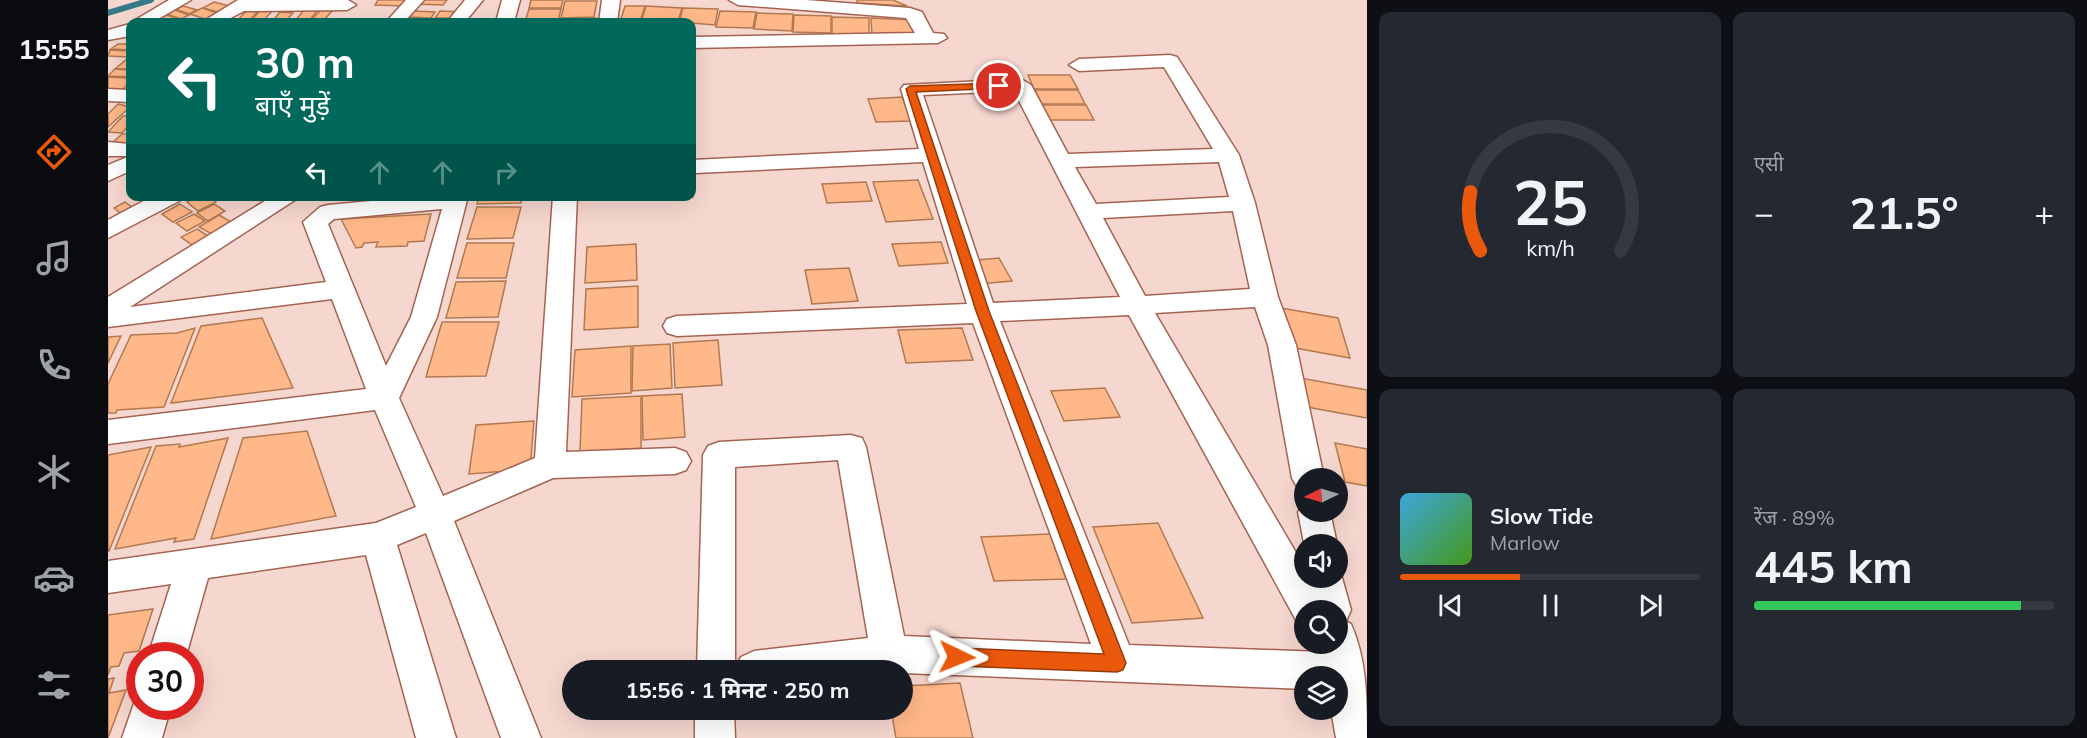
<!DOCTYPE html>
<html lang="hi">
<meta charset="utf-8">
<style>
body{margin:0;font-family:Mulish,"Noto Sans Devanagari",sans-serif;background:#242831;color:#f1f3f6;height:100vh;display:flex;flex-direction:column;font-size:22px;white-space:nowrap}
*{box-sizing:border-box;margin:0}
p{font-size:20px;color:#9ea1a6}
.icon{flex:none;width:33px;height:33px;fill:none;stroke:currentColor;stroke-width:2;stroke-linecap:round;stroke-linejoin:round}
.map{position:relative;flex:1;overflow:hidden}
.panel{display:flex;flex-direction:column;gap:12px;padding:12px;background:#0d0f14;width:720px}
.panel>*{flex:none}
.hud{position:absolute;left:18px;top:18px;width:570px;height:183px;border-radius:12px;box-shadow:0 6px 24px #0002;background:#00695c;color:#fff;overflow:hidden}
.needle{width:39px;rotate:265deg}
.fabs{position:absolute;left:1186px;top:468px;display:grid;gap:12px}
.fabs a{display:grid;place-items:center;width:54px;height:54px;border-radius:50%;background:#171b24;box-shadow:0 6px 24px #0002;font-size:30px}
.speed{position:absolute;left:18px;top:642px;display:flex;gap:12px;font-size:30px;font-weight:700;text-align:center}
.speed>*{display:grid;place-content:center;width:78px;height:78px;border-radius:50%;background:#171b24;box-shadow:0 6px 24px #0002;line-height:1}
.speed .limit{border:9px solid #d22;background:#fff;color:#111}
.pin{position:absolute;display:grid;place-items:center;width:51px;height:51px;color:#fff;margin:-26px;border:3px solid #fff;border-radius:50%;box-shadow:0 2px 6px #0007}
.me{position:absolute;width:66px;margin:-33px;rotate:92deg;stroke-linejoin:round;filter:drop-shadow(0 0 4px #0008)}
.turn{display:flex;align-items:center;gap:21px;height:126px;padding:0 30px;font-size:27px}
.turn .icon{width:78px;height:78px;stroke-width:2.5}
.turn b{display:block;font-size:42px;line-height:51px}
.lanes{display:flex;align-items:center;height:57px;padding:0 30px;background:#0003;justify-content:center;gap:30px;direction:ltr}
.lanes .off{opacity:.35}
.big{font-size:45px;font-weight:700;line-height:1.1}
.panel .widget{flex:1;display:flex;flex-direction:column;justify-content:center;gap:9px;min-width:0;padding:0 21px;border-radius:12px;background:#242831}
.panel .dial{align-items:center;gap:0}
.dial svg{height:156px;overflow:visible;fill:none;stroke:#363941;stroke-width:7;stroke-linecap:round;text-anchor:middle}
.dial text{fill:#f1f3f6;stroke:none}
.song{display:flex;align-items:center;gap:18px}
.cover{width:72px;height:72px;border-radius:9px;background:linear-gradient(135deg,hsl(200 70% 55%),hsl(100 70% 35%))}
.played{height:6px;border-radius:3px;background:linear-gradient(90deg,#ea580c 40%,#363941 40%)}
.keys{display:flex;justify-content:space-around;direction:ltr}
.heat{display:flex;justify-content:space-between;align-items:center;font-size:33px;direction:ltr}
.charge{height:9px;border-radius:4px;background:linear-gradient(90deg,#34c759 89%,#363941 0)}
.panel .tiles{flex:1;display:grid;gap:12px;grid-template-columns:repeat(2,1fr)}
.trip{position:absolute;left:454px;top:660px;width:351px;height:60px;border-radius:30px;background:#171b24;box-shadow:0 6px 24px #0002;font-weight:700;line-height:60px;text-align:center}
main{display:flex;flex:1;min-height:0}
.tab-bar{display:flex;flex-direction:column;width:108px;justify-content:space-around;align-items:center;background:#090b0e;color:#9ea1a6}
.tab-bar .icon{width:42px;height:42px}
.tab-bar .selected{color:#ea580c}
.tab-bar b{font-size:27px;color:#f1f3f6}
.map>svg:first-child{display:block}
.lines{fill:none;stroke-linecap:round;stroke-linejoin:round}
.stream{stroke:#367a89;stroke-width:6}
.building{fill:#ffb889;stroke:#b27951;stroke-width:1.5}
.minor-casing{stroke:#a56352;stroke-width:3}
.minor{fill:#fff;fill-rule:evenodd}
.route{fill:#ea580c;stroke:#983908;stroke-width:1.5}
</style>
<main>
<nav class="tab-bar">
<b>15:55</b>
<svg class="icon selected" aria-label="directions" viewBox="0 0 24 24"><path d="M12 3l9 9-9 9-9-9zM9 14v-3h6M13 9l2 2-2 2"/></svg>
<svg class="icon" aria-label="music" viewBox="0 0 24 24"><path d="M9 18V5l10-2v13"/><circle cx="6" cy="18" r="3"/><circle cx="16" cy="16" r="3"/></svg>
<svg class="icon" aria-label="phone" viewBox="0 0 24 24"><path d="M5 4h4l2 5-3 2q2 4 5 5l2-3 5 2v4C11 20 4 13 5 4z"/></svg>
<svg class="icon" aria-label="climate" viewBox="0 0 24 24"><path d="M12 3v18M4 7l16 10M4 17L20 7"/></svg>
<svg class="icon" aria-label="car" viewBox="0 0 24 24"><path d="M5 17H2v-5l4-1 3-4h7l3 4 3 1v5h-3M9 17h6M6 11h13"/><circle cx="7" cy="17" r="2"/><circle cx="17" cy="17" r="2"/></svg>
<svg class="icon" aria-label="filters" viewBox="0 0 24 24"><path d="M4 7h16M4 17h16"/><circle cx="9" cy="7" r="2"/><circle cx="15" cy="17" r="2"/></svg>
</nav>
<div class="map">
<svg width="1259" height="738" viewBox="0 0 1259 738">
<rect width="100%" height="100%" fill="#f6d7cf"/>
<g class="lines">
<!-- stream -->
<path class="stream" d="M0,13L43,0"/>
</g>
<!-- building -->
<g class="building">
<path d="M270,0H300L295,6L267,5Z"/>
<path d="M310,0H339L335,5L307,4Z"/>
<path d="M423,0H455L453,8H421Z"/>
<path d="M749,0H785L799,6L749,3Z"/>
<path d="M457,1H489L486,17L453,18Z"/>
<path d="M106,2L125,7L114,13L95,8Z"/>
<path d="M75,6L89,10L81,14L67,9Z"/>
<path d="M517,6H537L532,22H512Z"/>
<path d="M538,6L574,8L570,22H533Z"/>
<path d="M94,8L112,14L100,20L82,14Z"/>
<path d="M575,8L610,9L607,25L571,22Z"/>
<path d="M140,9H152L141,21H129Z"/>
<path d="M154,9H166L155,21H142Z"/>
<path d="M421,9H453L450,22H417Z"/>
<path d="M67,10L81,15L73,19L58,14Z"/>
<path d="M196,10H210L200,22H186Z"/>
<path d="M213,10L224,11L214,22L202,21Z"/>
<path d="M305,11L327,12L323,18L301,17Z"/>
<path d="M332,11L353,12L349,18H327Z"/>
<path d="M612,11L648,12L645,28L608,27Z"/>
<path d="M172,12L185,13L177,22H164Z"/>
<path d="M649,13L685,14L684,31L646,29Z"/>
<path d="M58,15L73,19L61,22L50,19Z"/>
<path d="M686,15L723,16V33L685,32Z"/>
<path d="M724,17L761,18V35L724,34Z"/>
<path d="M488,18L487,22H452L453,19Z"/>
<path d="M763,18L807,20L810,37L764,35Z"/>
<path d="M10,44H22V50L3,49Z"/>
<path d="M2,50L22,51V54L19,57L0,56Z"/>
<path d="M19,59H22V69H7Z"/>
<path d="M7,69L22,70V77L0,76Z"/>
<path d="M920,75H962L970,89H926Z"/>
<path d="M0,77L22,78V82L11,93L0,92Z"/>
<path d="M927,90H970L977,104H933Z"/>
<path d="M794,97L803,121L768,122L760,99Z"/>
<path d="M10,104L22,107L0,127V114Z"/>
<path d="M934,105H978L986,120H941Z"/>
<path d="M15,116H22V124L14,133L0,132Z"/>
<path d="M14,134H22V140L18,145L3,144Z"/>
<path d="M584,177L585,197L525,199V196H584Z"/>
<path d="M810,180L825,219L778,222L765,182Z"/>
<path d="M758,182L764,201L719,203L714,184Z"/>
<path d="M90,196H101L108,202L90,211L79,202Z"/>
<path d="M371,196H414L413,203L369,204Z"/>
<path d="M17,202L28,210L16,216L6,208Z"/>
<path d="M72,204L84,212L65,222L54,214Z"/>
<path d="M106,204L117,211L100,221L89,213Z"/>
<path d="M369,207H413L405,238L359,239Z"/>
<path d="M86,214L97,221L79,231L68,223Z"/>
<path d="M323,214L316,241L300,242L299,246L268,247L270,242L256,243L254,247L248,248L233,219Z"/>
<path d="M111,215L130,226L111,238L91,227Z"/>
<path d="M89,229L103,238L87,247L73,237Z"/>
<path d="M833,242L840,263L791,266L784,244Z"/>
<path d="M359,243H406L398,278H349Z"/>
<path d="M528,244L529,280L477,283L479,247Z"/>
<path d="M891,258L904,281L870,284L859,261Z"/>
<path d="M741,268L750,301L704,304L697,270Z"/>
<path d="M398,281L390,317L338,318L348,282Z"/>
<path d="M530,286V327L476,330L478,289Z"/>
<path d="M1173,308L1230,318L1242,358L1182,347Z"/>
<path d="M154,318L185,388L63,403L93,326Z"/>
<path d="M334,322H391L378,376L318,377Z"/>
<path d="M87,328L56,407L9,410L8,413H0V384L23,335L69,333Z"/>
<path d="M854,328L865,360L798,363L790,330Z"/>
<path d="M13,336L0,363V337Z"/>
<path d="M610,340L614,385L567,388L565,343Z"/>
<path d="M562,344L564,388L524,391L525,346Z"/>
<path d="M523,346V393L464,397L467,350Z"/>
<path d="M1192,378L1259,390V418L1199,407Z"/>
<path d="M997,388L1012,417L956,421L943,391Z"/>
<path d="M574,394L577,437L535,440L534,396Z"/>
<path d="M533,396V448L472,452L474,399Z"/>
<path d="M426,421L422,469L361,474L368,425Z"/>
<path d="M199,431L228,516L103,539L135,438Z"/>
<path d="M120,438L86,539L66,542L68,538L7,549L48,446L72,444L71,447Z"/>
<path d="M1227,443L1259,449V486L1237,482Z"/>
<path d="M43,447L1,551H0V455Z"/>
<path d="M1050,523L1095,618L1024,623L985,527Z"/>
<path d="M942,534L958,579L886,581L873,537Z"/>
<path d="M45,609L31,651L16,653L11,666L3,667L0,675V615Z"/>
<path d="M6,678L1,693L18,690L0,738V679Z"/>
<path d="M852,683L865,738H788L783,710H795V686Z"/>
</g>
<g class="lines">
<!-- minor casing -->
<g class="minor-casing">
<g id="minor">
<path d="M61,0H83L45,22H24Z"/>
<path d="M130,0H240L248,5L239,10L136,11L115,22H94Z"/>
<path d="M298,0H316L296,22H278Z"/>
<path d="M357,0H375L357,22H339Z"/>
<path d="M394,0H412L406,22H388Z"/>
<path d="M494,0H512L509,22H491Z"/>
<path d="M621,0H698L802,8L814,12L825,33L836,34L839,38L830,43L584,48V37L807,33L798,18L630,5Z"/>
<path d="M22,24V36L0,40V30Z"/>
<path d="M1062,55L1069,57L1131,155L1147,203L1170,297L1188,345L1216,478H1197V490L1189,487L1184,478L1160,345L1147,307L1047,313L1197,568V578H1230L1231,567L1243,610L1238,621L1243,624C1259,660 1259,699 1259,738H1228L1223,710H1230V676H1197V689L795,673V670H627L633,657L646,651L760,638L730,460L627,467V670H589L595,455L600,446L611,442L743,435L754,438L758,447L796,636L983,644L865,323L569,336L559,333L555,326L559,319L569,316L859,304L815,162L588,173L584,172V160L811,149L793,89L796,85L913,79L923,85L960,154L1105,149L1056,67L971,71L961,65L971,59ZM906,91L1012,297L885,303L815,95ZM1111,162L1121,197L988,204L967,167ZM1125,211L1142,289L1037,296L995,218ZM1021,315L1189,622L1197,625V610H1230V644H1213L1214,652L1021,645L892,321Z"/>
<path d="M0,89L22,90V102L0,101Z"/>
<path d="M0,142L22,144V171L0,181V165L22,156H0Z"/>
<path d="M45,196H74L71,201L0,238V220Z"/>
<path d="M165,196H193L22,307L218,282L195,222L212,207L220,205L318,196H360L329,317L291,398L335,496L427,458L445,196H469L458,452L567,448L578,452L583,461L578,470L567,474L445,478L346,521L433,738H393L318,533L289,545L348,738H308L258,555L100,578L78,656H40L63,584L0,593V561L268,523L308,507L267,410L0,444V420L258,389L224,299L0,327V297ZM334,209L303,317L278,366L220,224L226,219Z"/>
<path d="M1197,501V512H1222L1229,544H1197V548L1190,512Z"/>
<path d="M30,692L32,706H63L54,738H14Z"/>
<path d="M587,710H626L627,738H587Z"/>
</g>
</g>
<!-- minor -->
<use href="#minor" class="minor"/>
</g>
<!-- route -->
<path class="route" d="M891,83L894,84V88L808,92L881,311L1018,663L1015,670L1009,672L849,666L843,663L840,657L843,651L849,648L996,654L868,311L798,89L802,86Z"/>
</svg>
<div class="fabs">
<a><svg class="needle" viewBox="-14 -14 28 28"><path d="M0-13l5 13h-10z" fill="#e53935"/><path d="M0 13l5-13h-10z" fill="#9ea1a6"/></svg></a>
<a><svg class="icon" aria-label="sound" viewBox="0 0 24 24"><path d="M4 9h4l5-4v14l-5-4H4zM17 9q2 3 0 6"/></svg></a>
<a><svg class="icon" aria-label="search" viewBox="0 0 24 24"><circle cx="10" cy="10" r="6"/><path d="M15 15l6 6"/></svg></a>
<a><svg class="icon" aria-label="layers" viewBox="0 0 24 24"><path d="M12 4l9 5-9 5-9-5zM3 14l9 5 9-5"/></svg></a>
</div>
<div class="speed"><div class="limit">30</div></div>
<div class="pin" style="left:891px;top:86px;background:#d93025"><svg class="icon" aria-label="arrive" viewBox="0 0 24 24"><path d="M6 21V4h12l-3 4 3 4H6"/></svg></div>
<svg class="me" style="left:849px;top:657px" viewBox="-20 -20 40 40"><path d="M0-17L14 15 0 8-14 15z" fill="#ea580c" stroke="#fff" stroke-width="4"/></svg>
<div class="trip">15:56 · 1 मिनट · 250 m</div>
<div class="hud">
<div class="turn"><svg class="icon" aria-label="left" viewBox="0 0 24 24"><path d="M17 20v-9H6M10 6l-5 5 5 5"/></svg><div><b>30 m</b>बाएँ मुड़ें</div></div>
<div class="lanes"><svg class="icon" aria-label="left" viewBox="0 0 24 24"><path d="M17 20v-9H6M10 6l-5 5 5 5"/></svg><svg class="icon off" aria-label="ahead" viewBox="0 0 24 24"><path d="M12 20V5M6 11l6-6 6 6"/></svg><svg class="icon off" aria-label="ahead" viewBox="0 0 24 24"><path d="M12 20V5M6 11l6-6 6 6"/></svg><svg class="icon off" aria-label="right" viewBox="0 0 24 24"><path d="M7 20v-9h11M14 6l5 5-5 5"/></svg></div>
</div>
</div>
<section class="panel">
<div class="tiles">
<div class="widget dial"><svg viewBox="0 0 100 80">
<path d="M14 69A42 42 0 1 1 86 69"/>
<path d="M14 69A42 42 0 0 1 9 39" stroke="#ea580c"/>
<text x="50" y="56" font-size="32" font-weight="700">25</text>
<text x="50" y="72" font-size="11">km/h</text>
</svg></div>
<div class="widget"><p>एसी</p>
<div class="heat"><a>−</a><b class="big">21.5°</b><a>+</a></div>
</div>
<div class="widget">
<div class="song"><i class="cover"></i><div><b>Slow Tide</b><p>Marlow</p></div></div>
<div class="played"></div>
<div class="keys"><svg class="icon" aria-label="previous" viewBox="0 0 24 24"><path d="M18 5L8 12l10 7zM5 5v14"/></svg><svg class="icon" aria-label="pause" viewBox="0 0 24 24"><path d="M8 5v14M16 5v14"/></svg><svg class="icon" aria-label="next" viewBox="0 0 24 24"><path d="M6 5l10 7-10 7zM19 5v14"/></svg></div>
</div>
<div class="widget"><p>रेंज · 89%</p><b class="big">445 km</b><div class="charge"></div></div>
</div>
</section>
</main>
